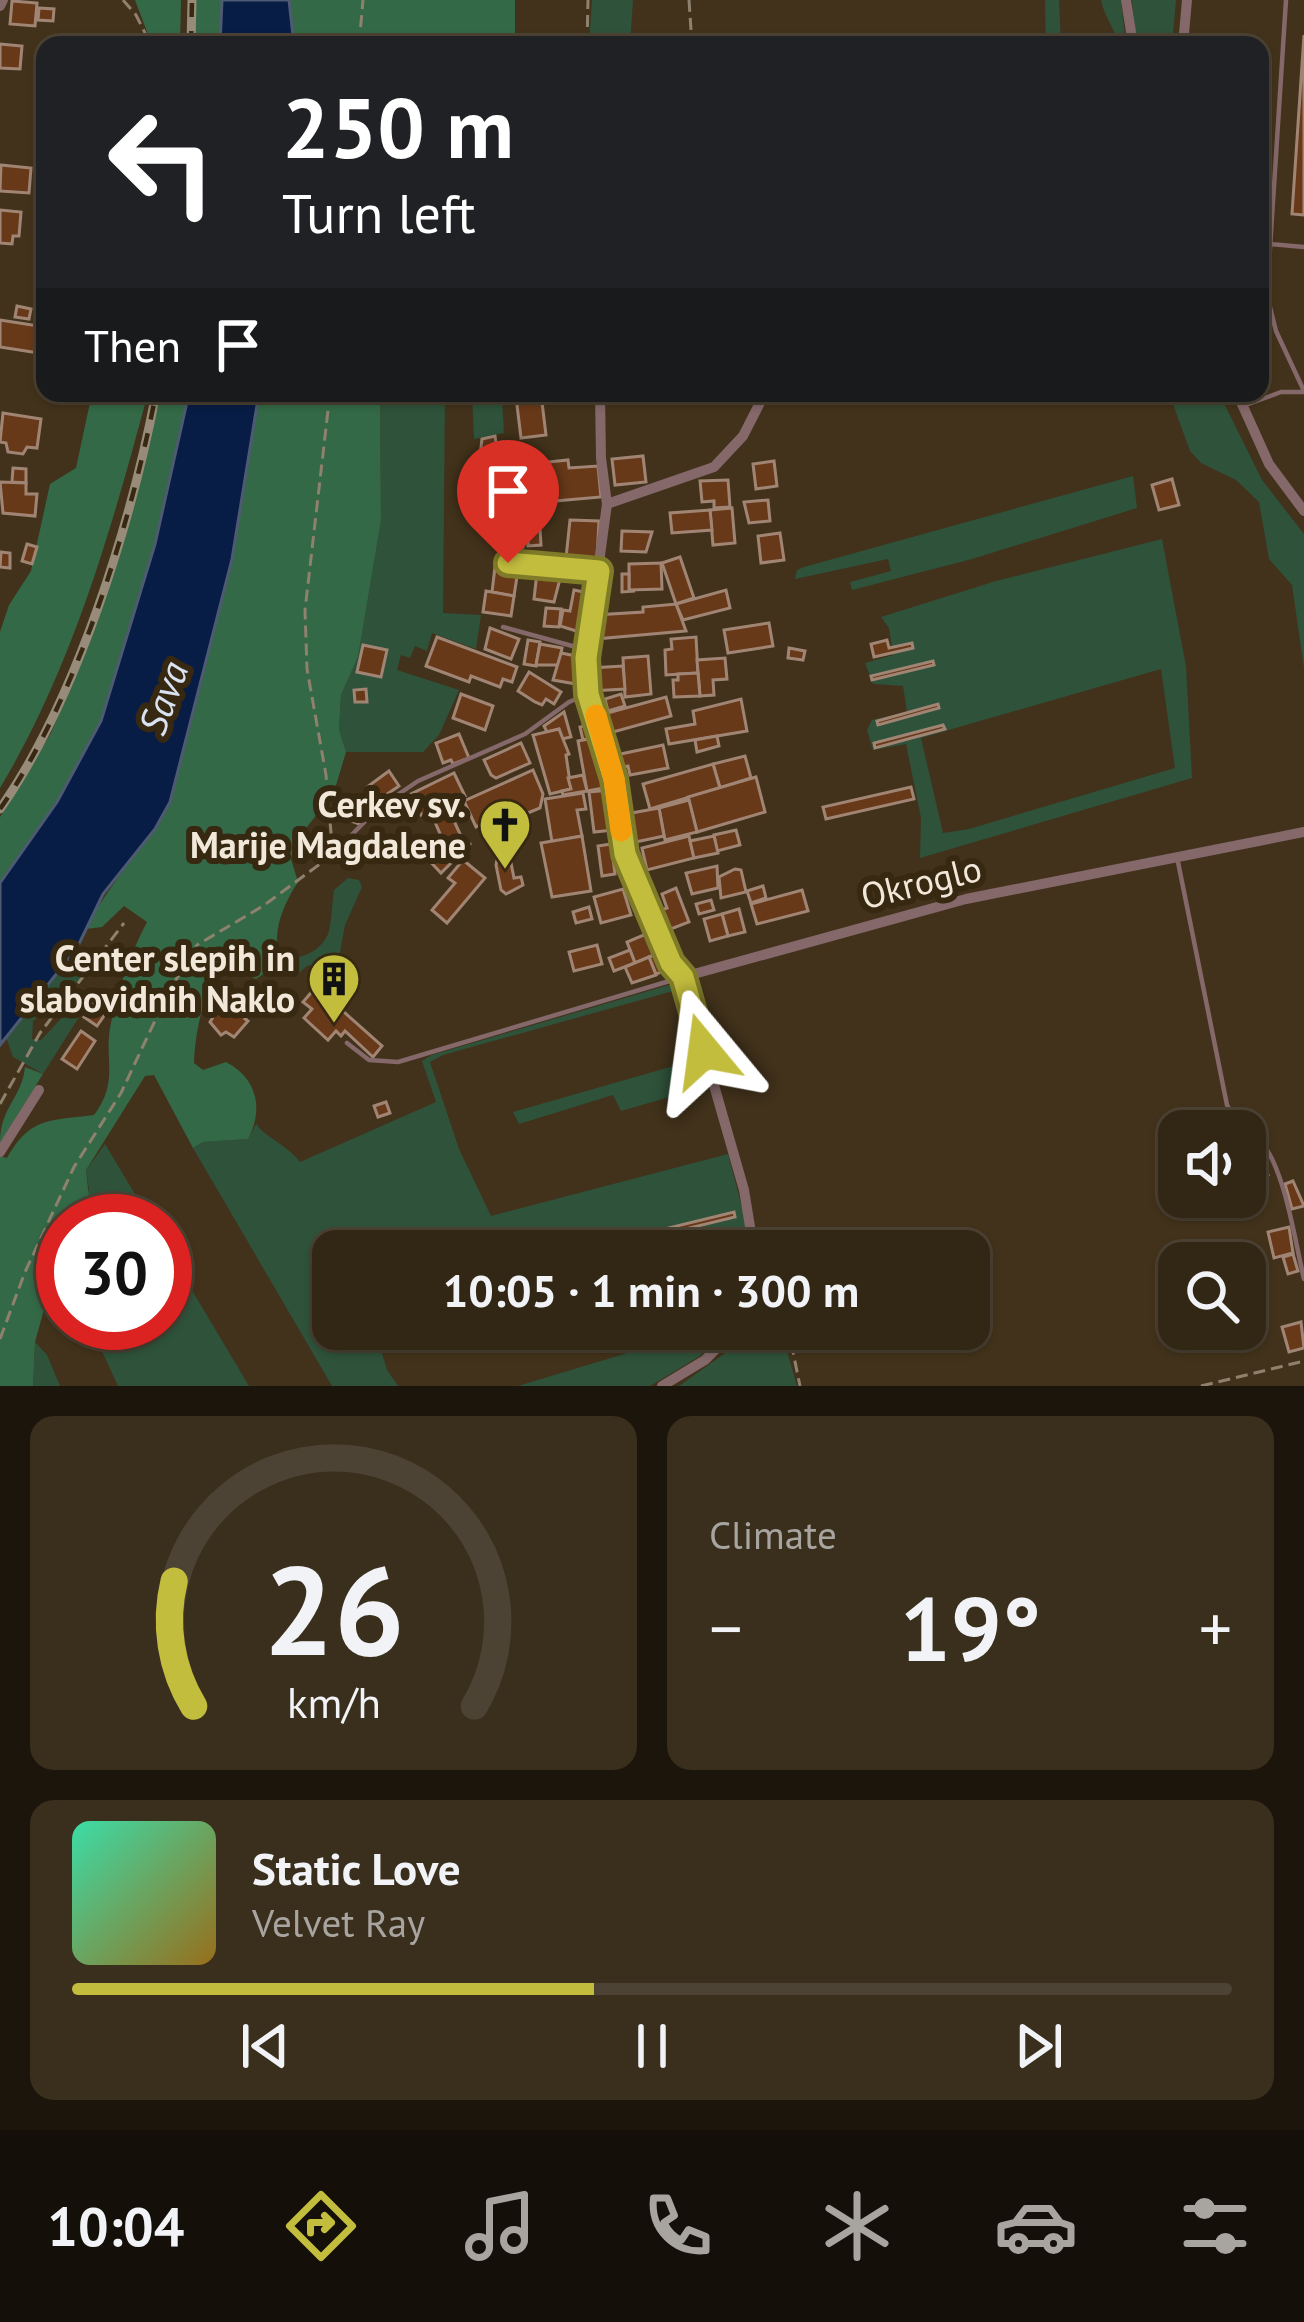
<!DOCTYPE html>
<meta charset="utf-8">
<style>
body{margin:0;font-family:"PT Sans",sans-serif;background:#3a2e1d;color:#f1f3f6;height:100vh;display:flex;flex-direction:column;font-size:45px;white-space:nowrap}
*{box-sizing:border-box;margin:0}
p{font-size:39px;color:#a8a5a0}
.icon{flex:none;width:66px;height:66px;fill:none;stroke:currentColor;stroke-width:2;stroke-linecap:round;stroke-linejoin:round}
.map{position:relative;height:1386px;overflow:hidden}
.drawer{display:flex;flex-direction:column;gap:30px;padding:30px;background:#1c150b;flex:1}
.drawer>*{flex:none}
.guide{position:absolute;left:36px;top:36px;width:1233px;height:366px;border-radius:24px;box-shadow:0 3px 9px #0004,0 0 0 3px #4d4334;background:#202124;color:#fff;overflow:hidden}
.fabs{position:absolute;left:1158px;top:1110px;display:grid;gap:24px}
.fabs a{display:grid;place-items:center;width:108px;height:108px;border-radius:24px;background:#322614;box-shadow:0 3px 9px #0004,0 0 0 3px #4d4334;font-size:60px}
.speed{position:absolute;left:36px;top:1194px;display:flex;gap:24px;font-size:60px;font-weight:700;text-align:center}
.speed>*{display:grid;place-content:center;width:156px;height:156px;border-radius:50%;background:#322614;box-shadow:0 3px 9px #0004,0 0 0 3px #4d4334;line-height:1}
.speed .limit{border:18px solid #d22;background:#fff;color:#111}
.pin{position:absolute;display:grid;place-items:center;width:102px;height:102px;color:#fff;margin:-123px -51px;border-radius:50% 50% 50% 0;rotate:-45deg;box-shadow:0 0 12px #0007}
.pin .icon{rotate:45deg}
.me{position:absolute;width:132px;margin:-66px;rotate:344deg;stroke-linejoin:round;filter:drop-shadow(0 0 9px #0008)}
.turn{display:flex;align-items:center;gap:42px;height:252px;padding:0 48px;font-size:54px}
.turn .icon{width:156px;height:156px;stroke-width:2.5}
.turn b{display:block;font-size:84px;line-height:102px}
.then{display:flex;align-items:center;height:114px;padding:0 48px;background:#0003;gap:24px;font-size:45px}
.big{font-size:90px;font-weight:700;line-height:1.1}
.drawer .card{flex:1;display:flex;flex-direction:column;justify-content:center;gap:18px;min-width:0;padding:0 42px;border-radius:24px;background:#3a2e1d}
.drawer .dial{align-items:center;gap:0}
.dial svg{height:312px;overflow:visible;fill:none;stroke:#4d4334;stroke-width:7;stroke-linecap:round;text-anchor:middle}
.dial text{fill:#f1f3f6;stroke:none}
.song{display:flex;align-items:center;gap:36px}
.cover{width:144px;height:144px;border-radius:18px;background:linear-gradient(135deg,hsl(160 70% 55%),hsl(40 70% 35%))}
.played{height:12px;border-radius:6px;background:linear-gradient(90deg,#c3bd3e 45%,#4d4334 45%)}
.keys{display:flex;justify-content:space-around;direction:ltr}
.heat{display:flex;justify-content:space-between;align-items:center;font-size:66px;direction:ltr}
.drawer .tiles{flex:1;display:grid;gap:30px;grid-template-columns:1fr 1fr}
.card:last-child{grid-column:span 2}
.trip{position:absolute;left:312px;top:1230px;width:678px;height:120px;border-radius:24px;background:#322614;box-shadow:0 3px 9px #0004,0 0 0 3px #4d4334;font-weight:700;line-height:120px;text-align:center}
.tab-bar{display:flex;height:192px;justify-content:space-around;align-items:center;background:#140f08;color:#a8a5a0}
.tab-bar .icon{width:84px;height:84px}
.tab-bar .current{color:#c3bd3e}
.tab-bar b{font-size:54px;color:#f1f3f6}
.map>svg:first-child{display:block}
.green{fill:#2f523a;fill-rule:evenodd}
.forest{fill:#336946}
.water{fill:#081d45;stroke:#4e5a72;stroke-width:3}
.building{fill:#683919;stroke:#a18574;stroke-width:3}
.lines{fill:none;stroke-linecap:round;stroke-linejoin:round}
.path{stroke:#8e816e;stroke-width:3;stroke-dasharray:12 6;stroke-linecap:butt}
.lane{stroke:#84686a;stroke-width:4.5}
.street{stroke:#84686a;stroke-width:10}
.rail-casing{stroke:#988b79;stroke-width:9}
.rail{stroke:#372811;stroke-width:4.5;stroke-dasharray:14;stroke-linecap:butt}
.route-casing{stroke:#7f7b28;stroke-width:30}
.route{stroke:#c3bd3e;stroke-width:21}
.slow{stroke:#f59e0b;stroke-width:21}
.labels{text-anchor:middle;stroke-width:12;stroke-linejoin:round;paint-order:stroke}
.poi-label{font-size:36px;font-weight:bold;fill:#f2e8da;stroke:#372811;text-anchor:end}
.street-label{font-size:36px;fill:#f2e8da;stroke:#372811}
.water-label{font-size:39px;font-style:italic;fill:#d9e2f1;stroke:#372811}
</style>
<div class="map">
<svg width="1304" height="1386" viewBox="0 0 1304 1386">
<rect width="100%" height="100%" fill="#42321b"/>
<!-- green -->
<g class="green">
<path d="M592,0H633L630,45H589Z"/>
<path d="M1045,0H1059L1061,45H1046Z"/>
<path d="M1101,0H1121L1126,45H1119C1115,28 1104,17 1101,0Z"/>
<path d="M1132,0H1176L1172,45H1136Z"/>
<path d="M380,393H445L443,613L481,615L476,649L432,633L427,651L415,646L410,658L401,655L397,670L459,690L439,735L423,752H346L339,729L341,695L358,657L381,521Z"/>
<path d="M472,393H497L502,398L504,433L474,439Z"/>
<path d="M1169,393H1219L1262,480L1304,534V668L1292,585L1269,559L1259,502L1236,480L1201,463L1190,451Z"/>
<path d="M1133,476L1137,508L972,559L852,590L850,582L891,571L888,559L795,579L797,570L804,567Z"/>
<path d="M1162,539L1186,666L1192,778L920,858L921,818L906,744L873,750L867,730L872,720L907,712L903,686L873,684L865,663L893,655L889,628L881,617L996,581ZM1161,669L1175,768L969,829L943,833L921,738Z"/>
<path d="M348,878L359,880L362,887L345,925L336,974L329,987L314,967L308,965L296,976L271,969L280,955C298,963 323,951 329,931C332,918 332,903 334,890Z"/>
<path d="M77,948H82L89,959L82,977L33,1021L32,1039L41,1040L74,1005L78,1008L79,1017L43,1074L13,1057L6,1037Z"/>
<path d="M672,984L673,991L443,1055L430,1062L459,1149L491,1216L728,1154L748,1230L654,1251H333V1329H396L376,1333L387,1370L398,1386H332L193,1148L203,1142L248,1139L256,1124C269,1140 286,1144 300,1162L436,1102L422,1061L432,1055Z"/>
<path d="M698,1059L708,1086L621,1111L613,1095L519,1124L513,1112Z"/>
<path d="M105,1144L151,1221H68L71,1210L89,1190L86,1170Z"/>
<path d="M165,1245L249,1386H118L89,1323H165Z"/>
<path d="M707,1329H726L700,1356L650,1386H518Z"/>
<path d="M746,1329H771L782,1334L797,1386H679L728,1351Z"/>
<path d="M35,1342L47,1355L60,1386H33Z"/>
</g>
<!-- forest -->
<g class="forest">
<path d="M135,0H181L180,45H152Z"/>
<path d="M195,0H222L220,45H194Z"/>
<path d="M289,0H515V45H294Z"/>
<path d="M92,393H148C111,530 73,666 0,788V632L9,605L31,571L50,484L76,468Z"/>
<path d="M160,393H189L155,544L101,721L57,802L0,883V817L51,733L86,650L120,550Z"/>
<path d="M259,393H380L381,521L358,657L341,695L339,729L346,752L334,792L294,844L291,859L298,882C284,903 271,933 280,955L272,968L256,979L234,968C203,978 195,1034 194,1063L203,1070L226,1062C257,1078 264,1109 248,1139L203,1142L193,1148L154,1075L145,1076L86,1170L89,1198L82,1206L71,1210L68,1221H63V1241L35,1342L33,1386H0V1156L7,1158C31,1116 50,1121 94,1115C120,1080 103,1059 111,1023C118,989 131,952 147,922L124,906L102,927L86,929C109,883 145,847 170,802L232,559Z"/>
<path d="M25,1067L43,1074L0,1143C0,1107 22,1098 25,1067Z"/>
</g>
<!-- water -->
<g class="water">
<path d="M222,0H289L294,45H220Z"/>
<path d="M189,393H259L232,559L170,802L155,829L103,894L77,948L0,1045V883L57,802L101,721L155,544Z"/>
</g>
<!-- building -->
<g class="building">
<path d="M12,1L37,3L35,26L10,24Z"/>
<path d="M39,8L54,9L53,21L38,20Z"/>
<path d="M1304,35V215L1292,214Z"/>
<path d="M0,44L22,46L20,69L0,68Z"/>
<path d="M1,165L31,168L29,193L0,191Z"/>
<path d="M0,210L21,212L19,236H13L12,244L0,243Z"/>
<path d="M17,306L31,309L29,319L15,317Z"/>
<path d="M0,320L45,327V354L0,347Z"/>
<path d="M541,394L546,435L521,438L516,397Z"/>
<path d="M3,413L41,419L37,448L27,447L23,454L8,452L6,443L0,442Z"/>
<path d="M495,436L496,443L503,442L510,477L489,481L480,455L482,439Z"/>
<path d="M643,456L646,482L615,485L612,459Z"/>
<path d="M568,460L569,468L598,466L601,497L532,503L529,464Z"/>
<path d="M774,461L777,486L756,489L753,464Z"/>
<path d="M529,464L532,503L517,504L516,490L504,491L503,479L522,474L521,465Z"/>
<path d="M13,468L26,469V483L12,482Z"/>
<path d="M1172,479L1179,505L1159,510L1152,485Z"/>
<path d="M728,480L730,507L714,508V501L702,502L700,481Z"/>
<path d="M0,482L26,483V494H37L35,516L3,513Z"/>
<path d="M768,500L770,521L749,523L744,502Z"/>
<path d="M732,508L735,543L713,545L710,510Z"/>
<path d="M710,510L712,530L672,533L670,513Z"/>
<path d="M570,520L599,521L597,559L566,558Z"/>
<path d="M520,528L523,547L513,549L510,529Z"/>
<path d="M540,529L541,545L528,546V530Z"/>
<path d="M622,531L652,532L646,552L621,551Z"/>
<path d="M780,533L784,560L761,563L758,536Z"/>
<path d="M27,544L37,547L32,564L22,561Z"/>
<path d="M1,552L10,553V568L0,567Z"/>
<path d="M680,557L694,598L676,604L662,563Z"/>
<path d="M661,563L662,589L629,590V564Z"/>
<path d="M495,567L518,570L514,596L492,592Z"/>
<path d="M537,572L561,575L554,602L534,599Z"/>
<path d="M622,574H629V590L635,591L622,592Z"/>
<path d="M574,590L588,593L587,599L593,600L586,634L560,626L563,610L570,611Z"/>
<path d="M726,590L730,608L683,620L676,604Z"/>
<path d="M486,591L514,596L511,616L483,612Z"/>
<path d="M676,604L686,631L595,639V615L643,612V607Z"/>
<path d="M546,608L561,609L559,627L544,626Z"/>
<path d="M769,623L773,646L728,653L724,630Z"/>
<path d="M490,628L519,639L511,659L485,649Z"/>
<path d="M437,637L517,667L512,682L503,679L500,687L471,676L469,682L426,666Z"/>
<path d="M696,637L698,673L666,675L665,650L672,649L671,639Z"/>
<path d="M528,640L540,642L536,666L524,664Z"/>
<path d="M887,640L889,648L912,643L913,648L874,657L871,644Z"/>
<path d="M540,644L562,648L559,665H536Z"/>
<path d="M363,645L387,650L381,677L357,672Z"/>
<path d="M789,648L805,651L803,660L788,658Z"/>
<path d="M561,653L581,657L576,684L553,680Z"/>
<path d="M648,656L651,694L625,697L623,658Z"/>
<path d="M725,658L727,679L713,680L714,695L700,696L697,660Z"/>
<path d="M933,661L934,665L872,680L871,676Z"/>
<path d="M623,666L625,689L591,691L590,668Z"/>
<path d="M529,672L561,692L554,704L546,699L542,705L535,702L518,691Z"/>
<path d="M698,673L700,696L674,697L673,680H678V674Z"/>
<path d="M366,689L367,702H355L354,690Z"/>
<path d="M461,694L493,706L485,730L453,718Z"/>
<path d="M621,694L625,706L608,711L605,699Z"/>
<path d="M666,697L671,716L606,734L600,715Z"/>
<path d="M741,699L747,731L669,744L666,729L695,724L693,711Z"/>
<path d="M938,704L939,708L878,725L877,721Z"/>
<path d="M564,712L571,737L562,739L559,729L547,732L544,726Z"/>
<path d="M592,724L595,738L583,740L580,727Z"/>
<path d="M943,725L945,729L875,748L874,743Z"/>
<path d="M559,729L569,754L566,755L571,789L550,794L533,735Z"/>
<path d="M459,734L469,758L453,764L451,760L443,763L436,743Z"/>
<path d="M717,736L719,746L697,752L695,740Z"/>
<path d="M599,737L609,787L587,791L578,741Z"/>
<path d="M521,743L530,763L496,778L491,775L484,760Z"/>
<path d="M663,745L668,768L630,775L628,766L619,768L616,755Z"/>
<path d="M745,756L751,778L720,788L713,764Z"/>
<path d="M713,764L720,788L650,809L643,784Z"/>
<path d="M533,770L543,794L540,808L516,818L511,808L476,827L464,801Z"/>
<path d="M389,771L399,786L377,801L367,787Z"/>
<path d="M454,773L465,796L421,815L411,794Z"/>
<path d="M583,775L587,791L563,795L562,791L571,789L568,778Z"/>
<path d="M756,777L765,812L697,832L688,797Z"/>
<path d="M911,787L914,799L826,819L823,807Z"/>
<path d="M610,790L614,830L594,832L589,792Z"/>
<path d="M583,793L586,809L577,810L582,836L552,842L545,799Z"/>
<path d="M689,800L697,832L665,840L659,808Z"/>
<path d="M352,805L364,810L359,824L346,819Z"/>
<path d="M447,806L460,834L470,844L441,873L423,854L441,836L431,813Z"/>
<path d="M659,808L664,836L631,843L626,814Z"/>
<path d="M736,830L740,845L717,851L714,835Z"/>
<path d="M582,836L591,891L552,897L541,843Z"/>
<path d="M689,836L694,858L647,870L642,848Z"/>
<path d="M714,836L718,853L694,858L690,841Z"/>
<path d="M611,844L615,874L602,876L598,846Z"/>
<path d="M509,853L514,878L521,877L523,885L506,894L501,890L496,865L498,855Z"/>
<path d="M463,860L485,878L447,923L432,910L455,883L448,878Z"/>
<path d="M717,866L718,888L692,894L686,873Z"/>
<path d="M735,869L741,870L746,892L721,898L719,877Z"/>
<path d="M763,886L766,898L751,903L747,891Z"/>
<path d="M676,888L689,922L663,932L655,912L667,908L662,894Z"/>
<path d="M623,889L631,915L601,923L594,897Z"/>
<path d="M802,890L808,911L757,924L751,904Z"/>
<path d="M711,900L714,910L699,914L696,904Z"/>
<path d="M589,907L592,919L576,923L573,912Z"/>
<path d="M739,909L745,932L728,936L722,914Z"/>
<path d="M722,914L728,936L710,941L704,919Z"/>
<path d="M646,934L654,955L635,963L627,942Z"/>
<path d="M597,945L602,964L574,971L569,952Z"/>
<path d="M630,950L635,963L614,971L609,958Z"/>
<path d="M661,953L668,970L656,974L649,957Z"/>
<path d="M649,957L656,975L632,983L625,967Z"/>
<path d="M316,987L382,1046L373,1057L345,1031L341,1036L336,1031L328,1040L304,1018L312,1009L303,1002Z"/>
<path d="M224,995L240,998L251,1011L245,1019L248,1021L234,1037L226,1032L221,1035L210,1022L215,1014L211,1012Z"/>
<path d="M93,1004L106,1013L97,1026L84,1017Z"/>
<path d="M81,1031L95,1041L77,1069L62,1059Z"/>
<path d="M386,1102L390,1113L378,1117L374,1106Z"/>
<path d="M1260,1146L1268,1175L1251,1180L1245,1150Z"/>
<path d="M1293,1181L1304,1206L1292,1209L1285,1184Z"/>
<path d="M1253,1186L1257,1201L1246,1204L1245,1188Z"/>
<path d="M734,1212L735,1217L657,1236L656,1231Z"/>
<path d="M1289,1227L1293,1253L1274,1258L1268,1232Z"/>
<path d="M1293,1254L1298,1271L1288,1274L1283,1257Z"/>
<path d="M1301,1322L1304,1348L1289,1352L1282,1327Z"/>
</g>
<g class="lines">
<!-- path -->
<g class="path">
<path d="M123,0L136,15L151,45"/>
<path d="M689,0L692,45"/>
<path d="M359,45L363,0"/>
<path d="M587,45L588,0"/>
<path d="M330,393L305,610L307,669L326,775L332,844"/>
<path d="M0,1104L40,1033L124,923"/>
<path d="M780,1329L791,1342L800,1386"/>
<path d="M0,1339L25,1272L74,1167L121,1093L168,993L197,945L263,906L324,861"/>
<path d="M1201,1386L1304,1361"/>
</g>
<!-- lane -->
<g class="lane">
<path d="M1286,0L1267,295L1276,331L1304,391"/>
<path d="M1269,244L1304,247"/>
<path d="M1243,406L1281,392H1304"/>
<path d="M508,563L593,571"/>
<path d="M503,627L587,650"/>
<path d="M333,854L378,808L418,781L525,734L569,702L588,694"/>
<path d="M1178,862L1227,1105C1239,1127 1247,1124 1260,1140C1285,1168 1295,1242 1304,1279"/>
<path d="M347,1043L369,1060L398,1062L683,977"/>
</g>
<!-- street -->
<g class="street">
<path d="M1126,0L1133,45"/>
<path d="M0,6L3,0"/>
<path d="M1183,45L1187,0"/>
<path d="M600,393L601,458L607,504"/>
<path d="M1237,393L1269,464L1304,511"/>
<path d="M683,977L671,963L625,854L613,779L588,694L586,658L607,504L714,467L743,436L765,393"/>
<path d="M0,1152L39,1090"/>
<path d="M754,1251L744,1190L683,977L966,899L1304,832"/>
<path d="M662,1386L705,1360L736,1329"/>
</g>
<!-- rail casing -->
<g class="rail-casing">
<g id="rail">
<path d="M191,45L192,0"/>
<path d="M0,809C77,699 131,524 156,393"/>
</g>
</g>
<!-- rail -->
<use href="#rail" class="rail"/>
</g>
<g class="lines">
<!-- route casing -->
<g class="route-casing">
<path id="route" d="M508,563L599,571L586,658L588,694L614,779L625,854L671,963L683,977L704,1051"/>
</g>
<!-- route -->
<use href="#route" class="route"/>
<!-- slow -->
<path class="slow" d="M596,715L614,779L621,831"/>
</g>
<!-- icons -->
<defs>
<g id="church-pin" transform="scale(2.7)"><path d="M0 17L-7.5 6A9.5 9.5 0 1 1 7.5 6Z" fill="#c3bd3e" stroke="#372811"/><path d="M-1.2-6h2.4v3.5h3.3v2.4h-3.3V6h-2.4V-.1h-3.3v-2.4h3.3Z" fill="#111"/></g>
<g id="building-pin" transform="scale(2.7)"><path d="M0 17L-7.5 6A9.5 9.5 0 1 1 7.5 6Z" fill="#c3bd3e" stroke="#372811"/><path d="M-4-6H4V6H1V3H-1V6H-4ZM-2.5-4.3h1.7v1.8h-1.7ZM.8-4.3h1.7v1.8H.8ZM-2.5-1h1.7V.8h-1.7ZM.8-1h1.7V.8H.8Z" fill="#111"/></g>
</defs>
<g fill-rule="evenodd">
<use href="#church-pin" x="505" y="825"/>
<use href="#building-pin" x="334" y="979"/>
</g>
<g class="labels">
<!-- poi labels -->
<g class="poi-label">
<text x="466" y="817">Cerkev sv.<tspan x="466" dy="41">Marije Magdalene</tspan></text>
<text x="295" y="971">Center slepih in<tspan x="295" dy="41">slabovidnih Naklo</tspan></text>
</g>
<!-- street labels -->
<g class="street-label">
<text transform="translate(921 882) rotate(-14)" y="13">Okroglo</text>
</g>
<!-- water labels -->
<g class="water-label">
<text transform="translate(163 698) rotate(-70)" y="14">Sava</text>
</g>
</g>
</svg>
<div class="fabs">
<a><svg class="icon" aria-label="sound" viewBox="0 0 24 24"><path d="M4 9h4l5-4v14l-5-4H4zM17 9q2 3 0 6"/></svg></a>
<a><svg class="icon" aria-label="search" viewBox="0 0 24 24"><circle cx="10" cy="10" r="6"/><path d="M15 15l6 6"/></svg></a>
</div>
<div class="speed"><div class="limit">30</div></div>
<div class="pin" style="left:508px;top:563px;background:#d93025"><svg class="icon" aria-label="arrive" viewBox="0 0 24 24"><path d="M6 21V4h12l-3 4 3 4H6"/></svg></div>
<svg class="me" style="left:704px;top:1051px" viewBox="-20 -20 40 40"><path d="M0-17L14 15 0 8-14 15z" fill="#c3bd3e" stroke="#fff" stroke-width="4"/></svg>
<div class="trip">10:05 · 1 min · 300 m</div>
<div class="guide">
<div class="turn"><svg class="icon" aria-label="left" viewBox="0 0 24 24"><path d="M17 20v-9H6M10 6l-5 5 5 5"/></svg><div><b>250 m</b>Turn left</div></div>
<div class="then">Then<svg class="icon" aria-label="arrive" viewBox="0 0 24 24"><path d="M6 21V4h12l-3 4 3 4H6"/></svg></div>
</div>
</div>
<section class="drawer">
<div class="tiles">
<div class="card dial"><svg viewBox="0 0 100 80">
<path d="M14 69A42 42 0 1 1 86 69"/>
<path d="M14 69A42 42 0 0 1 9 37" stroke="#c3bd3e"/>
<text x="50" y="56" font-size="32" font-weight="700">26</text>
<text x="50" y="72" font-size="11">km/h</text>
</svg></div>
<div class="card"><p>Climate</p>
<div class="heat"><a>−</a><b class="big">19°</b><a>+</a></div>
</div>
<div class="card">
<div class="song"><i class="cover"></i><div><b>Static Love</b><p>Velvet Ray</p></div></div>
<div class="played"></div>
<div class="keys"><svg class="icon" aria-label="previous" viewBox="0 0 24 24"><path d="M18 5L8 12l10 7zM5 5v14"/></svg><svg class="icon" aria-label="pause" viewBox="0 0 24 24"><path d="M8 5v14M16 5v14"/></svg><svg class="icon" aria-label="next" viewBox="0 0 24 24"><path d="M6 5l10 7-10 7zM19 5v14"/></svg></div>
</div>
</div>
</section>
<nav class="tab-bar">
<b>10:04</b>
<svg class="icon current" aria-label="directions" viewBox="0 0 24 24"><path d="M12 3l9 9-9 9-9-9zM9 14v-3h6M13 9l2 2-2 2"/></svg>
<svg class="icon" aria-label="music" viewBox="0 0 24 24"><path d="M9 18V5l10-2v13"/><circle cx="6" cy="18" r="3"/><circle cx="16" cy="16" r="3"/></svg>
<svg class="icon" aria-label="phone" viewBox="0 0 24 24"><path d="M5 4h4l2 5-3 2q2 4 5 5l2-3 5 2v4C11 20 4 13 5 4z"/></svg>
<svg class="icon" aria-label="climate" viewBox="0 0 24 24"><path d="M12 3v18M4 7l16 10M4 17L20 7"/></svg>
<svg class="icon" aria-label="car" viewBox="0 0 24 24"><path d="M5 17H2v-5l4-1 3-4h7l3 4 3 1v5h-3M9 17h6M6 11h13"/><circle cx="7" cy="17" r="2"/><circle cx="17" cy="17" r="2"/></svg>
<svg class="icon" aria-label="filters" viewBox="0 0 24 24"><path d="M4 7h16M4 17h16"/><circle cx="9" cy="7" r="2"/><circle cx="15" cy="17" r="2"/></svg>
</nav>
